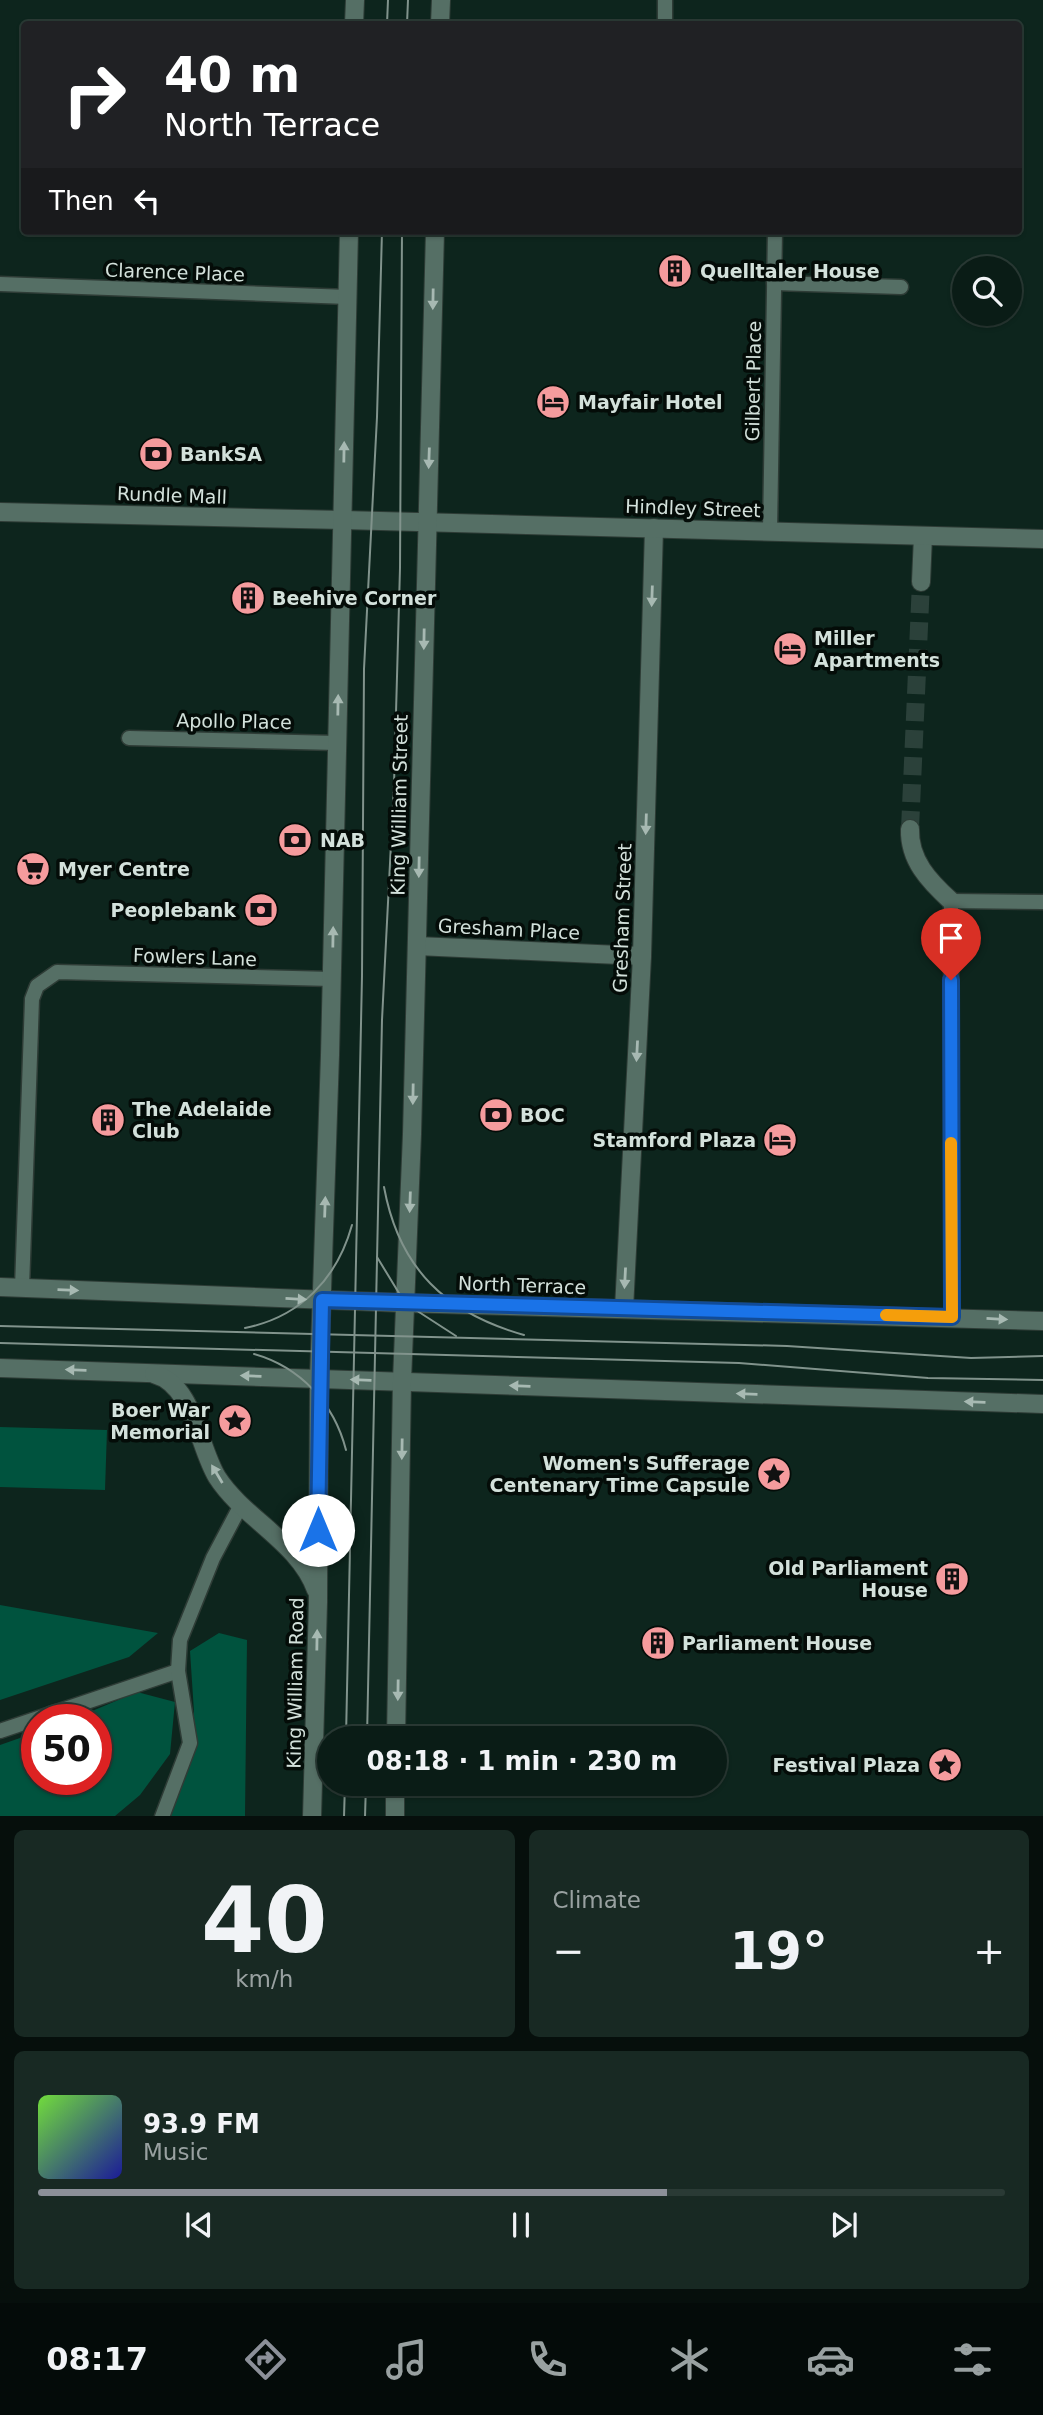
<!DOCTYPE html>
<meta charset="utf-8">
<style>
body{margin:0;font-family:"DejaVu Sans",sans-serif;background:#182923;color:#f1f3f6;height:100vh;display:flex;flex-direction:column;font-size:26px;white-space:nowrap}
*{box-sizing:border-box;margin:0}
p{font-size:23px;color:#99a1a1}
.icon{flex:none;width:38px;height:38px;fill:none;stroke:currentColor;stroke-width:2;stroke-linecap:round;stroke-linejoin:round}
.map{position:relative;height:1816px;overflow:hidden}
.details{display:flex;flex-direction:column;gap:14px;padding:14px;background:#060f0c;flex:1}
.details>*{flex:none}
.banner{position:absolute;left:21px;top:21px;width:1001px;height:214px;border-radius:7px;box-shadow:0 2px 5px #0004,0 0 0 2px #2a3a35;background:#202124;color:#fff;overflow:hidden}
.buttons{position:absolute;left:952px;top:256px;display:grid;gap:14px}
.buttons a{display:grid;place-items:center;width:70px;height:70px;border-radius:50%;background:#0a1c16;box-shadow:0 2px 5px #0004,0 0 0 2px #2a3a35;font-size:35px}
.speed{position:absolute;left:21px;top:1704px;display:flex;gap:14px;font-size:35px;font-weight:700;text-align:center}
.speed>*{display:grid;place-content:center;width:91px;height:91px;border-radius:50%;background:#0a1c16;box-shadow:0 2px 5px #0004,0 0 0 2px #2a3a35;line-height:1}
.speed .limit{border:10px solid #d22;background:#fff;color:#111}
.pin{position:absolute;display:grid;place-items:center;width:60px;height:60px;color:#fff;margin:-72px -30px;border-radius:50% 50% 50% 0;rotate:-45deg;box-shadow:0 0 7px #0007}
.pin .icon{rotate:45deg}
.me{position:absolute;width:77px;margin:-38px;rotate:0deg;stroke-linejoin:round;filter:drop-shadow(0 0 5px #0008)}
.turn{display:flex;align-items:center;gap:24px;height:147px;padding:0 28px;font-size:32px}
.turn .icon{width:91px;height:91px;stroke-width:2.5}
.turn b{display:block;font-size:49px;line-height:60px}
.then{display:flex;align-items:center;height:66px;padding:0 28px;background:#0003;gap:14px;font-size:26px}
.big{font-size:52px;font-weight:800;line-height:1.1}
.details .card{flex:1;display:flex;flex-direction:column;justify-content:center;gap:10px;min-width:0;padding:0 24px;border-radius:10px;background:#182923}
.details .dial{align-items:center;gap:0}
.dial b{font-size:91px;line-height:1}
.song{display:flex;align-items:center;gap:21px}
.cover{width:84px;height:84px;border-radius:10px;background:linear-gradient(135deg,hsl(100 70% 55%),hsl(240 70% 35%))}
.played{height:7px;border-radius:4px;background:linear-gradient(90deg,#8c9099 65%,#2a3a35 65%)}
.keys{display:flex;justify-content:space-around;direction:ltr}
.heat{display:flex;justify-content:space-between;align-items:center;font-size:38px;direction:ltr}
.details .tiles{flex:1;display:grid;gap:14px;grid-template-columns:1fr 1fr}
.card:last-child{grid-column:span 2}
.trip{position:absolute;left:317px;top:1726px;width:410px;height:70px;border-radius:35px;background:#0a1c16;box-shadow:0 2px 5px #0004,0 0 0 2px #2a3a35;font-weight:800;line-height:70px;text-align:center}
.dock{display:flex;height:112px;justify-content:space-around;align-items:center;background:#040b09;color:#99a1a1}
.dock .icon{width:49px;height:49px}
.dock .active{color:#8c9099}
.dock b{font-size:32px;color:#f1f3f6}
.map>svg:first-child{display:block}
.green{fill:#00533e}
.lines{fill:none;stroke-linecap:round;stroke-linejoin:round}
.street-tunnel{stroke:#2b413a;stroke-width:18;stroke-dasharray:18 9;stroke-linecap:butt}
.lane-casing{stroke:#2e3c36;stroke-width:17}
.street-casing{stroke:#2e3c36;stroke-width:20}
.secondary-casing{stroke:#2e3c36;stroke-width:20}
.lane{stroke:#556f65;stroke-width:14}
.street{stroke:#556f65;stroke-width:18}
.secondary{stroke:#556f65;stroke-width:18}
.tram{stroke:#81938c;stroke-width:2}
.oneway{fill:#a7b9b2}
.route-casing{stroke:#114b97;stroke-width:18}
.route{stroke:#1a73e8;stroke-width:12}
.slow{stroke:#f59e0b;stroke-width:12}
.labels{text-anchor:middle;stroke-width:7;stroke-linejoin:round;paint-order:stroke}
.poi-label{font-size:19px;font-weight:bold;fill:#d3e1db;stroke:#040c08;text-anchor:start}
.street-label{font-size:19px;fill:#d3e1db;stroke:#040c08}
</style>
<div class="map">
<svg width="1043" height="1817" viewBox="0 0 1043 1817">
<rect width="100%" height="100%" fill="#0d251d"/>
<!-- green -->
<g class="green">
<path d="M0,1427L107,1430L105,1490L0,1487Z"/>
<path d="M0,1605L158,1633L129,1657L0,1700Z"/>
<path d="M219,1633L247,1640L245,1816L167,1817L194,1712L190,1651Z"/>
<path d="M137,1692L175,1702L170,1754L140,1795L115,1816H0V1745L37,1732V1780H96V1720H71Z"/>
</g>
<g class="lines">
<!-- street-tunnel -->
<path class="street-tunnel" d="M910,829L921,582"/>
<!-- lane casing -->
<g class="lane-casing">
<g id="lane">
<path d="M665,24V0"/>
<path d="M774,283L901,287"/>
<path d="M0,284L348,297"/>
<path d="M770,531L775,231"/>
<path d="M129,738L337,743"/>
<path d="M22,1288L32,999L37,986L57,972L332,979"/>
<path d="M952,1317L951,901L1043,902"/>
<path d="M0,1731L178,1671"/>
<path d="M162,1817L190,1743L178,1671L180,1640L213,1558L241,1505"/>
</g>
</g>
<!-- street casing -->
<g class="street-casing">
<g id="street">
<path d="M0,512L343,520"/>
<path d="M921,582L923,536"/>
<path d="M910,829C909,860 929,881 951,901"/>
<path d="M417,946L642,956"/>
<path d="M624,1309L642,956L654,528"/>
</g>
</g>
<!-- secondary casing -->
<g class="secondary-casing">
<g id="secondary">
<path d="M354,24L355,0"/>
<path d="M440,24L441,0"/>
<path d="M343,520L1043,539"/>
<path d="M0,1287L405,1303L1043,1321"/>
<path d="M0,1368L1043,1404"/>
<path d="M154,1374C194,1385 198,1446 217,1477C244,1519 299,1542 316,1590"/>
<path d="M396,1738L402,1381L412,1134L435,231"/>
<path d="M312,1817L318,1602L319,1378L330,1055L349,231"/>
<path d="M395,1817V1783"/>
</g>
</g>
<!-- lane -->
<use href="#lane" class="lane"/>
<!-- street -->
<use href="#street" class="street"/>
<!-- secondary -->
<use href="#secondary" class="secondary"/>
<!-- tram -->
<g class="tram">
<path d="M387,24L388,0"/>
<path d="M407,24L408,0"/>
<path d="M384,1187C399,1269 446,1313 524,1335"/>
<path d="M377,1257L405,1303L456,1336"/>
<path d="M0,1326L787,1346L971,1358L1043,1356"/>
<path d="M245,1328C300,1317 337,1279 352,1225"/>
<path d="M0,1343L739,1363L928,1378L1043,1380"/>
<path d="M254,1354C300,1367 334,1403 346,1450"/>
<path d="M346,1738L362,976L364,669L377,417L382,231"/>
<path d="M367,1738L382,1020L394,785L400,568L402,231"/>
<path d="M344,1817L345,1783"/>
<path d="M365,1817L366,1783"/>
</g>
</g>
<!-- one-way arrows -->
<defs><path id="oneway-solid" d="M-6-.8H1V-3.2L6.5 0L1 3.2V.8H-6Z" transform="scale(1.75)"/></defs>
<g class="oneway">
<use href="#oneway-solid" transform="translate(433 299) rotate(91)"/>
<use href="#oneway-solid" transform="translate(344 452) rotate(-89)"/>
<use href="#oneway-solid" transform="translate(429 458) rotate(92)"/>
<use href="#oneway-solid" transform="translate(652 596) rotate(92)"/>
<use href="#oneway-solid" transform="translate(424 639) rotate(91)"/>
<use href="#oneway-solid" transform="translate(338 705) rotate(-89)"/>
<use href="#oneway-solid" transform="translate(646 824) rotate(92)"/>
<use href="#oneway-solid" transform="translate(419 867) rotate(91)"/>
<use href="#oneway-solid" transform="translate(333 937) rotate(-89)"/>
<use href="#oneway-solid" transform="translate(637 1051) rotate(93)"/>
<use href="#oneway-solid" transform="translate(413 1094) rotate(91)"/>
<use href="#oneway-solid" transform="translate(410 1202) rotate(92)"/>
<use href="#oneway-solid" transform="translate(325 1207) rotate(-88)"/>
<use href="#oneway-solid" transform="translate(625 1278) rotate(93)"/>
<use href="#oneway-solid" transform="translate(68 1290) rotate(2)"/>
<use href="#oneway-solid" transform="translate(296 1299) rotate(3)"/>
<use href="#oneway-solid" transform="translate(997 1319) rotate(3)"/>
<use href="#oneway-solid" transform="translate(76 1370) rotate(-178)"/>
<use href="#oneway-solid" transform="translate(251 1376) rotate(-178)"/>
<use href="#oneway-solid" transform="translate(361 1380) rotate(-178)"/>
<use href="#oneway-solid" transform="translate(520 1386) rotate(-178)"/>
<use href="#oneway-solid" transform="translate(747 1394) rotate(-178)"/>
<use href="#oneway-solid" transform="translate(975 1402) rotate(-178)"/>
<use href="#oneway-solid" transform="translate(402 1449) rotate(91)"/>
<use href="#oneway-solid" transform="translate(217 1474) rotate(-121)"/>
<use href="#oneway-solid" transform="translate(317 1640) rotate(-89)"/>
<use href="#oneway-solid" transform="translate(398 1690) rotate(91)"/>
</g>
<g class="lines">
<!-- route casing -->
<g class="route-casing">
<path id="route" d="M318,1530L322,1300L952,1317L951,980"/>
</g>
<!-- route -->
<use href="#route" class="route"/>
<!-- slow -->
<path class="slow" d="M886,1315L952,1317L951,1143"/>
</g>
<!-- icons -->
<defs>
<g id="building-disc" transform="scale(1.75)"><circle r="9.5" fill="#f59b9d" stroke="#040c08"/><path d="M-4-6H4V6H1V3H-1V6H-4ZM-2.5-4.3h1.7v1.8h-1.7ZM.8-4.3h1.7v1.8H.8ZM-2.5-1h1.7V.8h-1.7ZM.8-1h1.7V.8H.8Z" fill="#111"/></g>
<g id="hotel-disc" transform="scale(1.75)"><circle r="9.5" fill="#f59b9d" stroke="#040c08"/><path d="M-6-4.5h1.5V1H6V5H4.5V3h-9V5H-6ZM-4 0a1.8 1.8 0 1 1 3.6 0ZM.5 0V-2.5h3Q6-2.5 6 0Z" fill="#111"/></g>
<g id="bank-disc" transform="scale(1.75)"><circle r="9.5" fill="#f59b9d" stroke="#040c08"/><path d="M-6-4H6V4H-6ZM0-2.3a2.3 2.3 0 1 0 0 4.6a2.3 2.3 0 1 0 0-4.6Z" fill="#111"/></g>
<g id="supermarket-disc" transform="scale(1.75)"><circle r="9.5" fill="#f59b9d" stroke="#040c08"/><path d="M-6-5.5h2.5l.6 2H6L4.5 2H-2.5L-4.4-4H-6ZM-1.5 3.2a1.3 1.3 0 1 0 .1 0ZM3 3.2a1.3 1.3 0 1 0 .1 0Z" fill="#111"/></g>
<g id="sight-disc" transform="scale(1.75)"><circle r="9.5" fill="#f59b9d" stroke="#040c08"/><path d="M0-6L1.8-2.2L6-1.7L2.9 1.2L3.7 5.4L0 3.3L-3.7 5.4L-2.9 1.2L-6-1.7L-1.8-2.2Z" fill="#111"/></g>
</defs>
<g fill-rule="evenodd">
<use href="#building-disc" x="675" y="271"/>
<use href="#hotel-disc" x="553" y="402"/>
<use href="#bank-disc" x="156" y="454"/>
<use href="#building-disc" x="248" y="598"/>
<use href="#hotel-disc" x="790" y="649"/>
<use href="#bank-disc" x="295" y="840"/>
<use href="#supermarket-disc" x="33" y="869"/>
<use href="#bank-disc" x="261" y="910"/>
<use href="#bank-disc" x="496" y="1115"/>
<use href="#building-disc" x="108" y="1120"/>
<use href="#hotel-disc" x="780" y="1140"/>
<use href="#sight-disc" x="235" y="1421"/>
<use href="#sight-disc" x="774" y="1474"/>
<use href="#building-disc" x="952" y="1579"/>
<use href="#building-disc" x="658" y="1643"/>
<use href="#sight-disc" x="945" y="1765"/>
</g>
<g class="labels">
<!-- poi labels -->
<g class="poi-label">
<text x="700" y="278">Quelltaler House</text>
<text x="578" y="409">Mayfair Hotel</text>
<text x="180" y="461">BankSA</text>
<text x="272" y="605">Beehive Corner</text>
<text x="814" y="645">Miller<tspan x="814" dy="22">Apartments</tspan></text>
<text x="320" y="847">NAB</text>
<text x="58" y="876">Myer Centre</text>
<text x="236" y="917" text-anchor="end">Peoplebank</text>
<text x="132" y="1116">The Adelaide<tspan x="132" dy="22">Club</tspan></text>
<text x="520" y="1122">BOC</text>
<text x="756" y="1147" text-anchor="end">Stamford Plaza</text>
<text x="210" y="1417" text-anchor="end">Boer War<tspan x="210" dy="22">Memorial</tspan></text>
<text x="750" y="1470" text-anchor="end">Women's Sufferage<tspan x="750" dy="22">Centenary Time Capsule</tspan></text>
<text x="928" y="1575" text-anchor="end">Old Parliament<tspan x="928" dy="22">House</tspan></text>
<text x="682" y="1650">Parliament House</text>
<text x="920" y="1772" text-anchor="end">Festival Plaza</text>
</g>
<!-- street labels -->
<g class="street-label">
<text transform="translate(175 272) rotate(2)" y="7">Clarence Place</text>
<text transform="translate(753 381) rotate(-89)" y="7">Gilbert Place</text>
<text transform="translate(172 495) rotate(2)" y="7">Rundle Mall</text>
<text transform="translate(693 508) rotate(2)" y="7">Hindley Street</text>
<text transform="translate(234 721) rotate(1)" y="7">Apollo Place</text>
<text transform="translate(399 805) rotate(-89)" y="7">King William Street</text>
<text transform="translate(622 918) rotate(-88)" y="7">Gresham Street</text>
<text transform="translate(509 929) rotate(3)" y="7">Gresham Place</text>
<text transform="translate(195 957) rotate(2)" y="7">Fowlers Lane</text>
<text transform="translate(522 1285) rotate(2)" y="7">North Terrace</text>
<text transform="translate(295 1683) rotate(-89)" y="7">King William Road</text>
</g>
</g>
</svg>
<div class="buttons">
<a><svg class="icon" aria-label="search" viewBox="0 0 24 24"><circle cx="10" cy="10" r="6"/><path d="M15 15l6 6"/></svg></a>
</div>
<div class="speed"><div class="limit">50</div></div>
<div class="pin" style="left:951px;top:980px;background:#d93025"><svg class="icon" aria-label="arrive" viewBox="0 0 24 24"><path d="M6 21V4h12l-3 4 3 4H6"/></svg></div>
<svg class="me" style="left:318px;top:1530px" viewBox="-20 -20 40 40"><circle r="19" fill="#fff"/><path d="M0-13L10 11 0 6-10 11z" fill="#1a73e8"/></svg>
<div class="trip">08:18 · 1 min · 230 m</div>
<div class="banner">
<div class="turn"><svg class="icon" aria-label="right" viewBox="0 0 24 24"><path d="M7 20v-9h11M14 6l5 5-5 5"/></svg><div><b>40 m</b>North Terrace</div></div>
<div class="then">Then<svg class="icon" aria-label="left" viewBox="0 0 24 24"><path d="M17 20v-9H6M10 6l-5 5 5 5"/></svg></div>
</div>
</div>
<section class="details">
<div class="tiles">
<div class="card dial"><b>40</b><p>km/h</p></div>
<div class="card"><p>Climate</p>
<div class="heat"><a>−</a><b class="big">19°</b><a>+</a></div>
</div>
<div class="card">
<div class="song"><i class="cover"></i><div><b>93.9 FM</b><p>Music</p></div></div>
<div class="played"></div>
<div class="keys"><svg class="icon" aria-label="previous" viewBox="0 0 24 24"><path d="M18 5L8 12l10 7zM5 5v14"/></svg><svg class="icon" aria-label="pause" viewBox="0 0 24 24"><path d="M8 5v14M16 5v14"/></svg><svg class="icon" aria-label="next" viewBox="0 0 24 24"><path d="M6 5l10 7-10 7zM19 5v14"/></svg></div>
</div>
</div>
</section>
<nav class="dock">
<b>08:17</b>
<svg class="icon active" aria-label="directions" viewBox="0 0 24 24"><path d="M12 3l9 9-9 9-9-9zM9 14v-3h6M13 9l2 2-2 2"/></svg>
<svg class="icon" aria-label="music" viewBox="0 0 24 24"><path d="M9 18V5l10-2v13"/><circle cx="6" cy="18" r="3"/><circle cx="16" cy="16" r="3"/></svg>
<svg class="icon" aria-label="phone" viewBox="0 0 24 24"><path d="M5 4h4l2 5-3 2q2 4 5 5l2-3 5 2v4C11 20 4 13 5 4z"/></svg>
<svg class="icon" aria-label="climate" viewBox="0 0 24 24"><path d="M12 3v18M4 7l16 10M4 17L20 7"/></svg>
<svg class="icon" aria-label="car" viewBox="0 0 24 24"><path d="M5 17H2v-5l4-1 3-4h7l3 4 3 1v5h-3M9 17h6M6 11h13"/><circle cx="7" cy="17" r="2"/><circle cx="17" cy="17" r="2"/></svg>
<svg class="icon" aria-label="filters" viewBox="0 0 24 24"><path d="M4 7h16M4 17h16"/><circle cx="9" cy="7" r="2"/><circle cx="15" cy="17" r="2"/></svg>
</nav>
